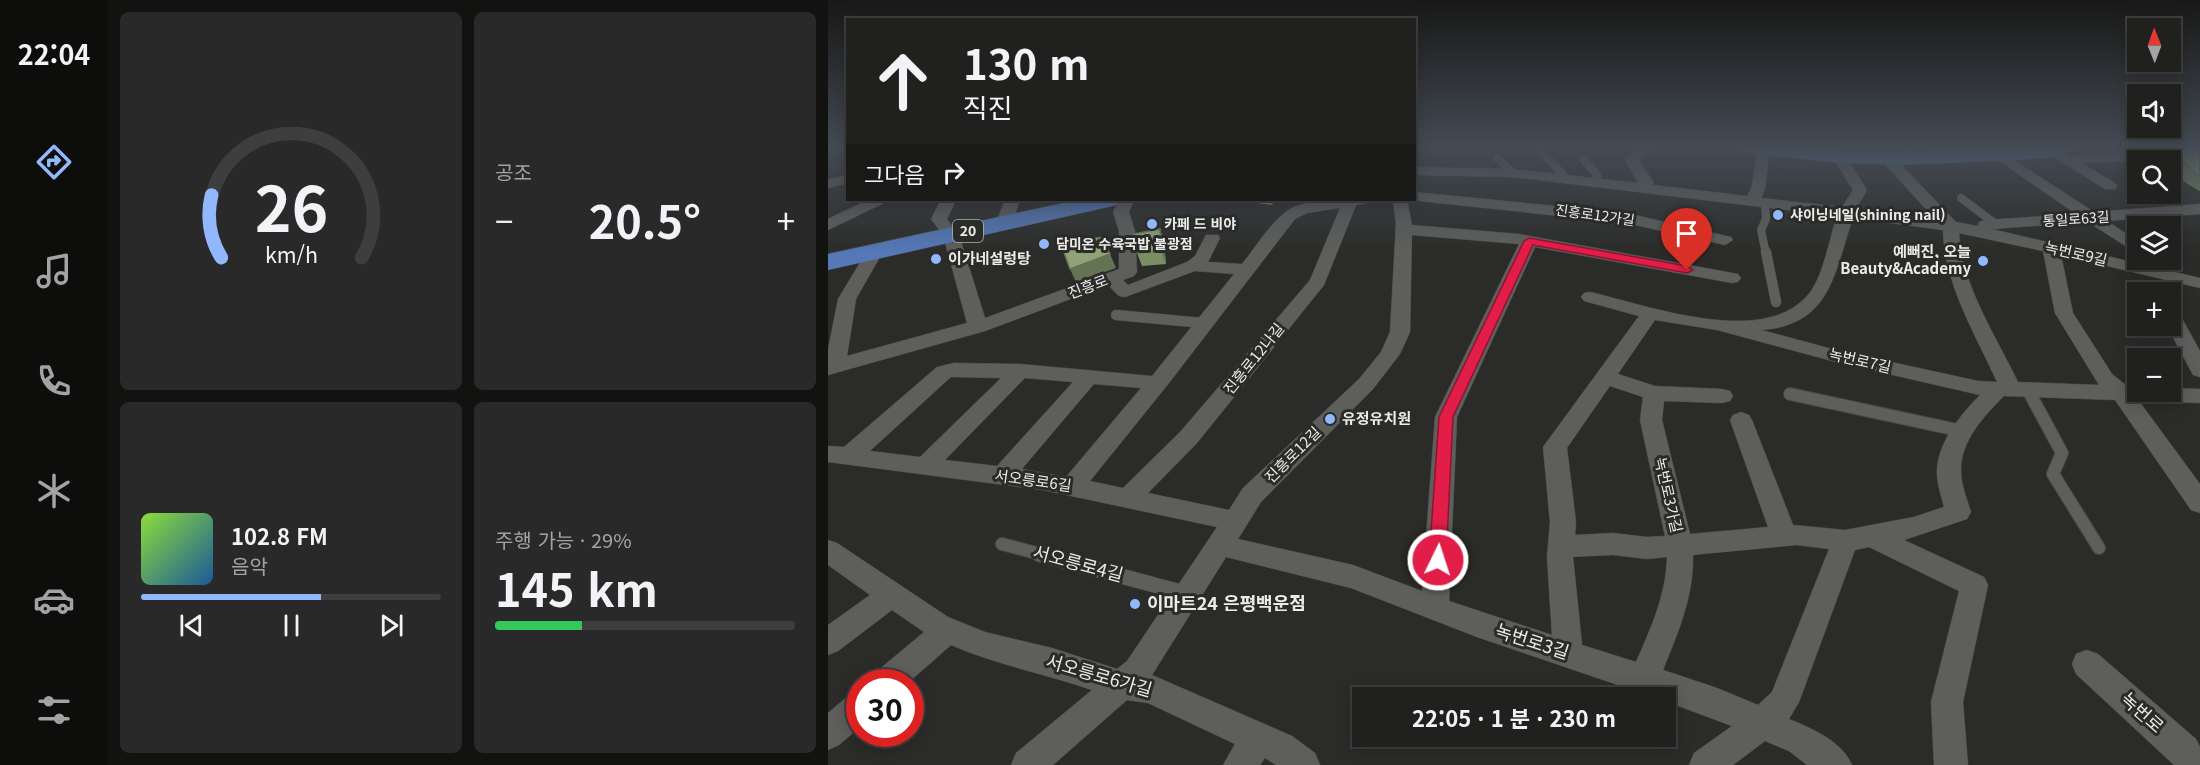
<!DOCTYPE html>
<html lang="ko">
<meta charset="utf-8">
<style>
body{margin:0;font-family:Georgia,"Noto Sans KR",serif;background:#282928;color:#f1f3f6;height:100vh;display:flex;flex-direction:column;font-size:22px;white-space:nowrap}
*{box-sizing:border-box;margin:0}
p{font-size:20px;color:#a2a3a4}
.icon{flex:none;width:33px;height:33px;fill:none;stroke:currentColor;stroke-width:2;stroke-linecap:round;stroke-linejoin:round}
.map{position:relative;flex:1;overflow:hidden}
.sheet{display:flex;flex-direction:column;gap:12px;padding:12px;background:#121211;width:720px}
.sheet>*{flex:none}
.banner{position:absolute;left:18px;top:18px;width:570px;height:183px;border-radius:0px;box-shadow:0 3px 15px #0003,0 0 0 2px #3d3e3d;background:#20211f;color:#f1f3f6;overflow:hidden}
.needle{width:39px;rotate:359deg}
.tools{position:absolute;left:1299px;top:18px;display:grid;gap:12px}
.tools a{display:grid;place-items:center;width:54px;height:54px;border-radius:0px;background:#20211f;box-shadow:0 3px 15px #0003,0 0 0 2px #3d3e3d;font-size:30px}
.speed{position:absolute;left:18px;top:669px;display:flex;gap:12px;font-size:30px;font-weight:700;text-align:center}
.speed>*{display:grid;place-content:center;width:78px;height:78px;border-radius:50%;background:#20211f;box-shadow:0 3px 15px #0003,0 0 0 2px #3d3e3d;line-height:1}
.speed .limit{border:9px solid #d22;background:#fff;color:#111}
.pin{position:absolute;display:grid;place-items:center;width:51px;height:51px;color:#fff;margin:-62px -26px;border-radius:50% 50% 50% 0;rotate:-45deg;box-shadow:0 0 6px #0007}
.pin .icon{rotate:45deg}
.me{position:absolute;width:66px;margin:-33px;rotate:4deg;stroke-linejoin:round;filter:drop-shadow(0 0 4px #0008)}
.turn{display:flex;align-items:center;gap:21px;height:126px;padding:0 18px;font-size:27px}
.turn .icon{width:78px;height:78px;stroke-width:2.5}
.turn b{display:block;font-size:42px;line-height:51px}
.then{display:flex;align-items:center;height:57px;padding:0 18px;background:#0003;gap:12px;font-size:22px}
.big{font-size:45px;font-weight:700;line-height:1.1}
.sheet .card{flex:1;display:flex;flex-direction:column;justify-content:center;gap:9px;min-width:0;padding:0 21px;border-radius:9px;background:#282928}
.sheet .dial{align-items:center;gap:0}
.dial svg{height:156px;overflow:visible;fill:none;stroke:#3d3e3d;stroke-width:7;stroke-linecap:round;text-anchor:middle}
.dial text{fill:#f1f3f6;stroke:none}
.song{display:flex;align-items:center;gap:18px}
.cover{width:72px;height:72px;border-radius:9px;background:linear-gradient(135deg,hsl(90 70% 55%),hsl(210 70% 35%))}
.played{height:6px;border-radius:3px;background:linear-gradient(90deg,#91b8fd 60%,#3d3e3d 60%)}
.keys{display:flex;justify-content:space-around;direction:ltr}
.heat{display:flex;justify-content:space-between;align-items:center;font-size:33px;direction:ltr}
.charge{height:9px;border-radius:4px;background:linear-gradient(90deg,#34c759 29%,#3d3e3d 0)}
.sheet .tiles{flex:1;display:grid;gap:12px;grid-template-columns:repeat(2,1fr)}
.trip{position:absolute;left:524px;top:687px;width:324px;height:60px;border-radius:0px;background:#20211f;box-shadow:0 3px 15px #0003,0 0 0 2px #3d3e3d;font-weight:700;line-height:60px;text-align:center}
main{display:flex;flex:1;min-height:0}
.dock{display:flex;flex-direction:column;width:108px;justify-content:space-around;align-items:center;background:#0d0d0c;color:#a2a3a4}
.dock .icon{width:42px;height:42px}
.dock .current{color:#91b8fd}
.dock b{font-size:27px;color:#f1f3f6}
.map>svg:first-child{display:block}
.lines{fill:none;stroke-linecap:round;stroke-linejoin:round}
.lane-far3-casing{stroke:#474946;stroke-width:8}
.lane-far2-casing{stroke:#474946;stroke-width:11}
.lane-far1-casing{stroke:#474946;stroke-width:14}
.lane-casing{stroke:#474946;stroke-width:16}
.street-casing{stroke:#474946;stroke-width:1}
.primary-casing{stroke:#474946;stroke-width:1}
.lane-far3{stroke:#5e5f5c;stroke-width:8}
.lane-far2{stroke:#5e5f5c;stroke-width:10}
.lane-far1{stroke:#5e5f5c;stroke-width:12}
.lane{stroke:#5e5f5c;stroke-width:15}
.street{fill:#5e5f5c;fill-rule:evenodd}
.primary{fill:#5478b8;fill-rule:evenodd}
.wall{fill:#7b8d65}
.shaded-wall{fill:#647353}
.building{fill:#8fa476;stroke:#647353;stroke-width:1.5}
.route{fill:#e11d48;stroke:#92132f;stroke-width:1.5}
.poi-dot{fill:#91b8fd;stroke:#2b2c29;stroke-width:2}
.labels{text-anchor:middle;stroke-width:6;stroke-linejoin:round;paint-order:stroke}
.far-street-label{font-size:14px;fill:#ebecea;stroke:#2b2c29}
.far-poi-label{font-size:14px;font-weight:bold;fill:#ebecea;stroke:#2b2c29;text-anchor:start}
.shield{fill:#2b2c29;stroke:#b1b2b0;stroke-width:1.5}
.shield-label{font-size:14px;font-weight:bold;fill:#ebecea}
.poi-label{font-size:15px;font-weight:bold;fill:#ebecea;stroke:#2b2c29;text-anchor:start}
.street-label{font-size:15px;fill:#ebecea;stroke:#2b2c29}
.near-street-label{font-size:18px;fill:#ebecea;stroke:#2b2c29}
.near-poi-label{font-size:18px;font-weight:bold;fill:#ebecea;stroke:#2b2c29;text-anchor:start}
</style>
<main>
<nav class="dock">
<b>22:04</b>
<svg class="icon current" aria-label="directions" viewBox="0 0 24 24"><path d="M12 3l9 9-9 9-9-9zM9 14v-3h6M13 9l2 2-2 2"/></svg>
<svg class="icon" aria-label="music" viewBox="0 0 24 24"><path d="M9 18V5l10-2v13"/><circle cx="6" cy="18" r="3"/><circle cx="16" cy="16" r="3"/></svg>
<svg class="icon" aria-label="phone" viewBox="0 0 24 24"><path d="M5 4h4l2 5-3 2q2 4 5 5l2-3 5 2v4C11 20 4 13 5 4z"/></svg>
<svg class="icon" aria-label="climate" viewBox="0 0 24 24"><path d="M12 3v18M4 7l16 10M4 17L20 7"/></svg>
<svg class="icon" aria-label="car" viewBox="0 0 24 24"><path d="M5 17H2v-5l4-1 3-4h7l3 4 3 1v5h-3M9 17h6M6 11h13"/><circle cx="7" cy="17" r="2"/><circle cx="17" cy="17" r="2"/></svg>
<svg class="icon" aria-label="filters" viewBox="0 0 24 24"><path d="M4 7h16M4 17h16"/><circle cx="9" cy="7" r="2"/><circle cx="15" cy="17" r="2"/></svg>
</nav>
<section class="sheet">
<div class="tiles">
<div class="card dial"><svg viewBox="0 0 100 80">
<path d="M14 69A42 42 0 1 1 86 69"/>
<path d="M14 69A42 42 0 0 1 9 37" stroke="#91b8fd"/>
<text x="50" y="56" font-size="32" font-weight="700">26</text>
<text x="50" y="72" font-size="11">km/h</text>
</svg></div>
<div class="card"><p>공조</p>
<div class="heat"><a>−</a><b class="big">20.5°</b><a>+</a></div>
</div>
<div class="card">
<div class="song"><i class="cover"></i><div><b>102.8 FM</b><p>음악</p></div></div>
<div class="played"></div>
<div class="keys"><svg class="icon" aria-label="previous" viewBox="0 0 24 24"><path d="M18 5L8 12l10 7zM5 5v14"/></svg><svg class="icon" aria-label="pause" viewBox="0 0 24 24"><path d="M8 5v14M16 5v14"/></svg><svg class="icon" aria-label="next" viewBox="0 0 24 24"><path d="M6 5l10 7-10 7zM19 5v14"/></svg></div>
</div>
<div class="card"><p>주행 가능 · 29%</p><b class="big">145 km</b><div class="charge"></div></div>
</div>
</section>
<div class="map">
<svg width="1372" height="765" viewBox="0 0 1372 765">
<rect width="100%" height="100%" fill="#2b2c29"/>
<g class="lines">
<!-- lane-far3 casing -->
<g class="lane-far3-casing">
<g id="lane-far3">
<path d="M709,147L739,179"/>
<path d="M669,158L685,173"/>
<path d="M755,159L770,176L766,183"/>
<path d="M1243,160L1339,155"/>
<path d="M1342,177L1346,179"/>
<path d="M1133,198L1169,225"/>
<path d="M937,203L938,219L933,230L938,254"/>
</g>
</g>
<!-- lane-far2 casing -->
<g class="lane-far2-casing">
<g id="lane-far2">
<path d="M938,252L948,302"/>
<path d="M288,315L375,323"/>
</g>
</g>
<!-- lane-far1 casing -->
<g class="lane-far1-casing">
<g id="lane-far1">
<path d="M1200,390L1234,453L1225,474L1271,548"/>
<path d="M962,394L1134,431"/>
<path d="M174,544L216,555"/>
</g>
</g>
<!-- lane casing -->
<g class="lane-casing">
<path id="lane" d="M211,554L360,594"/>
</g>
<!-- street casing -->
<g class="street-casing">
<g id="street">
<path d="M0,146H14L0,152Z"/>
<path d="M586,146H596L586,151Z"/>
<path d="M811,146H826L811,161L825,181V185L919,196L923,189L930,148L942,146L937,189L933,198L1014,207L1025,190L1004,156L1011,152L1016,153L1039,190L1028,209L1107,219L1054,161L1052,158L1054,155H1064L1128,222L1150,226L1151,222L1157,220L1248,214L1167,158L1165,155L1167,152L1172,151L1266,212L1372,204V214L1279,221L1310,241V254L1260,222L1164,229L1372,278V288L1233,255L1245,313L1284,374L1299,386L1310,387V392H1342V388L1372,389V403L1311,401L1372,484V513L1363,510L1287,400L1176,396C1157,415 1132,441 1133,471C1133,485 1139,499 1143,512L1139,519L1076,540L1156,577L1160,585L1135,702L1140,765H1106L1103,702L1131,591L1041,547L1027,550L971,702L961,719C983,728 1014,741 1024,765H979L961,751L937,741L905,765H861L866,753L904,726L837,701V698H828L649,637L523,588L398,557L324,675L464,736L487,753L492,765H448L437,758L432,765H395L407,744L320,703L299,700L225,765H183L188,753L264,690C218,674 169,665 123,645L81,682H44L48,672L96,632L64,610L10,651L0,655V625L42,595L0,565V540L9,543L120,617L157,632L224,648L289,669L299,661L389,527L215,490L0,462V446L16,447L109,367L126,363L192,364L324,376L406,274L367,271L297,297L291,296L280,285L157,331L0,375V350L10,299L42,246L48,245L56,250L28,299L19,356L139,323L115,235L103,219L113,200H128L119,219L131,235L157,318L291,269V231L285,212L291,200H306L301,212L307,231L309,272L306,276L295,280L300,285L359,262L367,256L378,235H390L392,238L380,262L414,264C427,248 439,228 455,214C473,197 517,200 540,200L538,203L528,205L496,285L369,443L320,493L401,510L415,488L531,379L553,352L562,332L568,223L565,200H579L584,225L691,234L910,274L913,278L910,282L904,283L707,247L629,417L621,601L724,635L719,557L722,522L715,447L811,316L756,301L753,297L756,293L762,292C818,305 932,347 978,297C995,280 1001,239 1009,216L685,177L586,175V167L685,169L810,183L797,160ZM512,208L482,280L353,431L295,488L262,481L341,383L467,219L479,213ZM1025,218L1115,230C1116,284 1147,333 1169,382L1150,381L1008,350L933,330C1004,325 1006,272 1025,218ZM1131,233L1215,251L1227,313L1271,385L1190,382C1168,336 1134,286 1131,233ZM584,235L691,244L607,417L594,591L525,565L410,539L433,502L545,389L572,354L582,332ZM827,320L889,330L1008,362L1152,395C1133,414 1111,441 1109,469C1108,481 1113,495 1116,507L1086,517L1017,530L965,525L924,420L921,415L913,412L905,415L902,420L940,527L862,534L834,420L836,401L894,403L902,401L905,396L902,391L894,389L827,386L790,374ZM123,377L173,378L92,457L42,451ZM197,378L245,382L169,466L117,460ZM266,384L313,388L238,477L194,469ZM782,386L815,397L812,420L837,536L819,537L785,533L747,535L748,522L739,448ZM969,545L1001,549L944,692L930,705L889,688L835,670C850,633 866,596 865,555ZM785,555L819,559L839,557C838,595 823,628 808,662L754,645L745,557Z"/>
<path d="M1066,146H1081L1092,158L1085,162L1080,161Z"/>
<path d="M1226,147L1287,183L1289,186L1287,189H1277L1221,154L1219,151L1221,148Z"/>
<path d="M20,175V183L0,188V180Z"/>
<path d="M586,192L798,213L903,237L905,240L897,245L798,223L582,200H586Z"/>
<path d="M40,200H59L56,203L0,230V219Z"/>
<path d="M177,200H192L184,223L176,228L168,223Z"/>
<path d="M1342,307L1349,309L1351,313L1372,351V377L1365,375L1339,326H1342Z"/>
<path d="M1259,650L1270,654L1368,739L1372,747V765H1346L1248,674L1244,664L1248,654Z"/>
<path d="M32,691V727L11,745L0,750V713L21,695Z"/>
</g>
</g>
<!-- primary casing -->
<g class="primary-casing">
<g id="primary">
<path d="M907,146H972L1001,150L1071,151L1254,146L1251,150L1226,157L1190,160L1071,165L1001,162L917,152L910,150Z"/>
<path d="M249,200H292L288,205L280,207L0,270V254Z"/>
</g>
</g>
<!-- lane-far3 -->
<use href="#lane-far3" class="lane-far3"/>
<!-- lane-far2 -->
<use href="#lane-far2" class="lane-far2"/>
<!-- lane-far1 -->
<use href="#lane-far1" class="lane-far1"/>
<!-- lane -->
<use href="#lane" class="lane"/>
<!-- street -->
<use href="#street" class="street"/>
<!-- primary -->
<use href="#primary" class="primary"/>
</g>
<!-- wall -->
<g class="wall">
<path d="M1304,146H1372L1302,150Z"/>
<path d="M1372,148V191L1358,183L1349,174L1342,172V160H1324L1329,151Z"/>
<path d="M423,200H449L443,205L423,202Z"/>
<path d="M332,229L336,242L338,264L314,266L309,253Z"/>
</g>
<!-- shaded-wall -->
<g class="shaded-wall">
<path d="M442,200H449L443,205Z"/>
<path d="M332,229L336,242L338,264L333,251Z"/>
<path d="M282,254L288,268L248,282L242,269Z"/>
</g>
<!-- building -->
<g class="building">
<path d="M1372,148V176L1365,172L1356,162L1346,161L1329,151Z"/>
<path d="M332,229L333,251L309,253L305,234Z"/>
<path d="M274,237L282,254L242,269L235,250L249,241Z"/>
</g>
<!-- sky -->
<linearGradient id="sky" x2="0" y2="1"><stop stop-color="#181817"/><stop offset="0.58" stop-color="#444b54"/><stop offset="1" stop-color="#444b54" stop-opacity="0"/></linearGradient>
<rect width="1372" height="253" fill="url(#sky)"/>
<!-- route -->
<path class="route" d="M701,238L859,266L865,270L859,273L705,245L625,417L618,560L616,565L610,567L604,565L601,560L611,417L696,241Z"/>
<!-- markers -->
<g class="poi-dot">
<circle cx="950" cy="215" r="6"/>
<circle cx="324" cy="224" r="6"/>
<circle cx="216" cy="244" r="6"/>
<circle cx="108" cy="259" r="6"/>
<circle cx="1155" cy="261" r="6"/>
<circle cx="502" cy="419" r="6"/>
<circle cx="307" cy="604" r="6"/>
</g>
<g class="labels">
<!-- far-street labels -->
<g class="far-street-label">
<text transform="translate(767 215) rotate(8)" y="5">진흥로12가길</text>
<text transform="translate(1248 219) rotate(-4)" y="5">통일로63길</text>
</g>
<!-- far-poi labels -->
<g class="far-poi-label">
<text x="962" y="220">샤이닝네일(shining nail)</text>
<text x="336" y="229">카페 드 비야</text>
<text x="228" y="249">담미온 수육국밥 불광점</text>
</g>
<!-- shield labels -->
<rect class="shield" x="125" y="220" width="30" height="22" rx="4.5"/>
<g class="shield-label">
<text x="140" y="236">20</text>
</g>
<!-- poi labels -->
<g class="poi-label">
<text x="1143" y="257" text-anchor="end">예뻐진, 오늘<tspan x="1143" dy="17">Beauty&amp;Academy</tspan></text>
<text x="120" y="264">이가네설렁탕</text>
<text x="514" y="424">유정유치원</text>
</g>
<!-- street labels -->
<g class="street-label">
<text transform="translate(1248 254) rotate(13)" y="5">녹번로9길</text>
<text transform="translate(260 287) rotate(-21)" y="5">진흥로</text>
<text transform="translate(426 359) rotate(-51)" y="5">진흥로12나길</text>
<text transform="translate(1032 361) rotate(13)" y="5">녹번로7길</text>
<text transform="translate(465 455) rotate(-45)" y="5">진흥로12길</text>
<text transform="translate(205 481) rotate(8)" y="5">서오릉로6길</text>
<text transform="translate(840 495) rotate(77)" y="5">녹번로3가길</text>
</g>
<!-- near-street labels -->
<g class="near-street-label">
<text transform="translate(250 564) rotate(15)" y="6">서오릉로4길</text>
<text transform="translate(704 642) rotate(18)" y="6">녹번로3길</text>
<text transform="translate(271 676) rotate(16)" y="6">서오릉로6가길</text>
<text transform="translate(1314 713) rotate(42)" y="6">녹번로</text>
</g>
<!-- near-poi labels -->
<g class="near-poi-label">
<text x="319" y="610">이마트24 은평백운점</text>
</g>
</g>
</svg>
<div class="tools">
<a><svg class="needle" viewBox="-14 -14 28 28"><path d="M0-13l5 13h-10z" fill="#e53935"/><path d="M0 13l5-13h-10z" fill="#a2a3a4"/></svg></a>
<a><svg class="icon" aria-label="sound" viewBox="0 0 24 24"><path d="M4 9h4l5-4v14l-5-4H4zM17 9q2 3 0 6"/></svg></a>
<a><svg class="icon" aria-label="search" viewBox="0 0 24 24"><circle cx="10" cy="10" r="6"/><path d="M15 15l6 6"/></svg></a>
<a><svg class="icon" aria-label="layers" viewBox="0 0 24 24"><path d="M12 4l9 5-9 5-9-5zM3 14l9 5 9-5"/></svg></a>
<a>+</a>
<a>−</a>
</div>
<div class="speed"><div class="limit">30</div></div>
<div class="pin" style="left:859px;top:270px;background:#d93025"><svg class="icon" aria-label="arrive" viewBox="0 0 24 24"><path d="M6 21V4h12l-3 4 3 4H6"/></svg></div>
<svg class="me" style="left:610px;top:560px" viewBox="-20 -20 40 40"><circle r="17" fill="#e11d48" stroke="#fff" stroke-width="3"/><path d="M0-11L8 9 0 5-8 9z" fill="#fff"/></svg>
<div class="trip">22:05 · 1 분 · 230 m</div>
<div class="banner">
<div class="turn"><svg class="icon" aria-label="ahead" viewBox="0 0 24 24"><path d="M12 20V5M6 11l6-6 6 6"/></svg><div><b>130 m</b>직진</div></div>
<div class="then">그다음<svg class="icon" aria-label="right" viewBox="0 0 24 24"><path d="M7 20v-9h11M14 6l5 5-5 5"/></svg></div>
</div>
</div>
</main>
